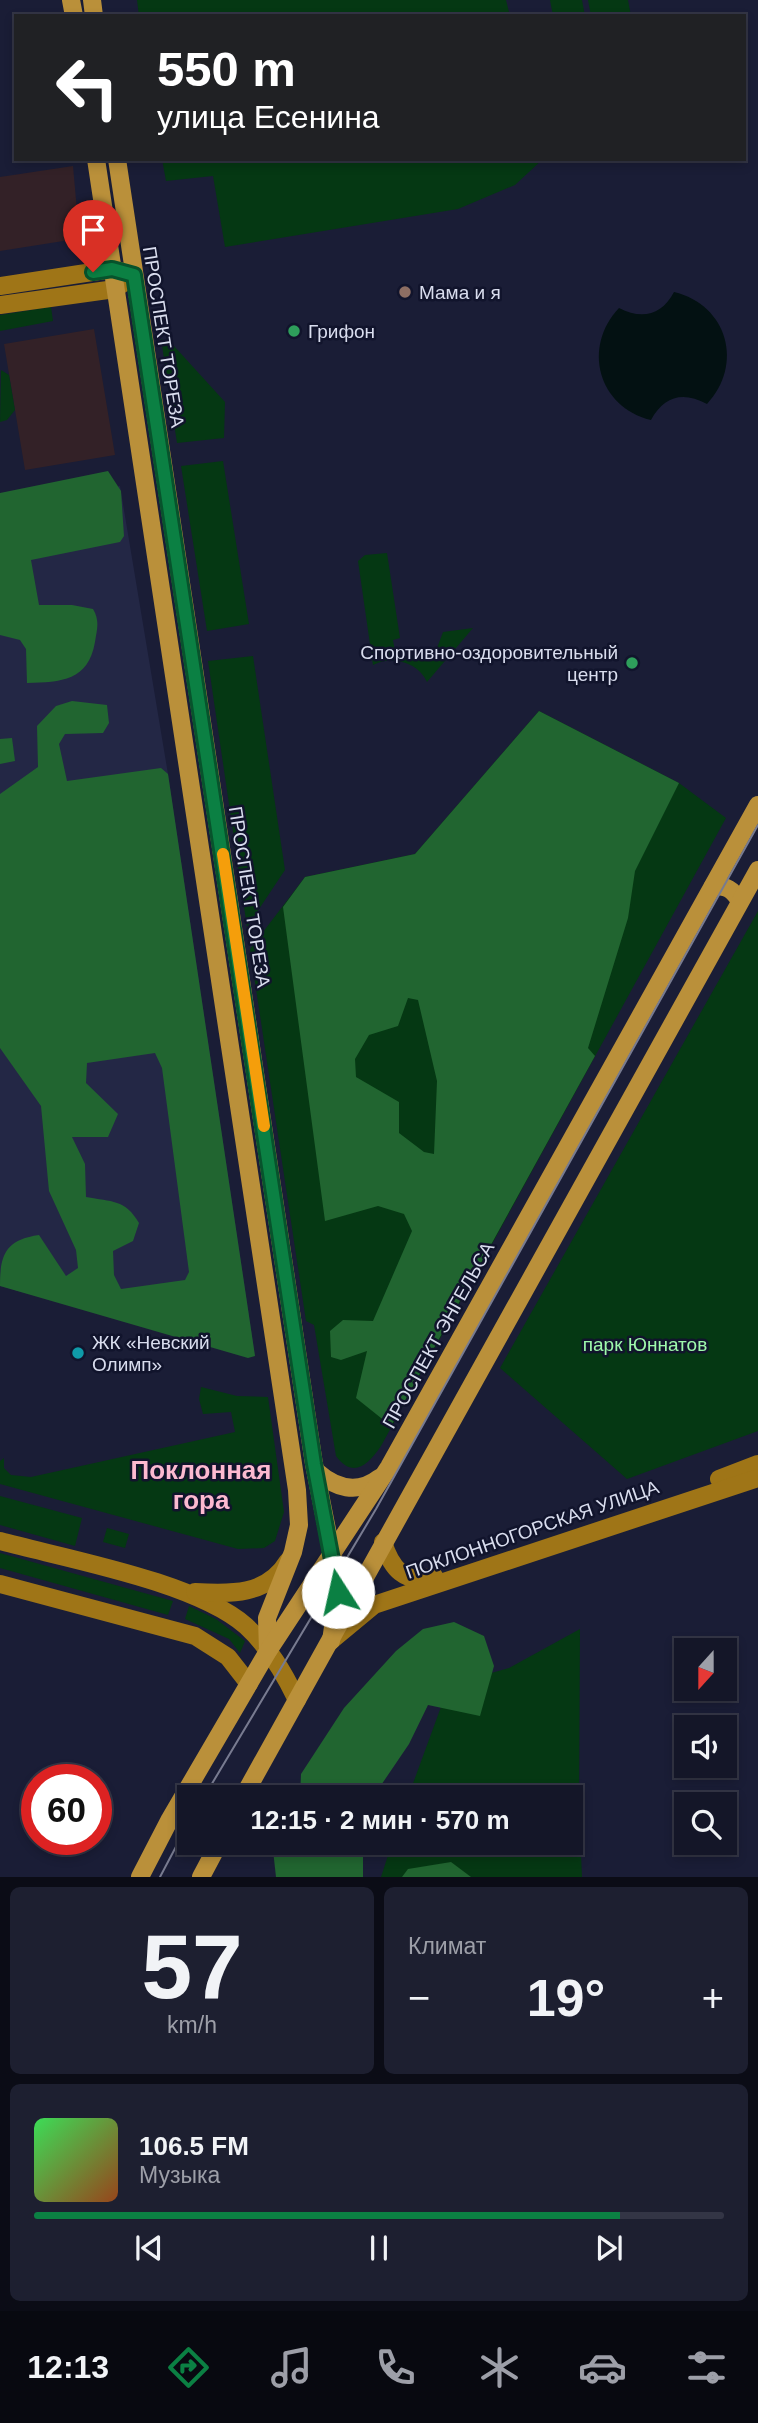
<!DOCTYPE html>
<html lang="ru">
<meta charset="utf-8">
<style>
body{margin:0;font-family:Arial,sans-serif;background:#1d1f30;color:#f1f3f6;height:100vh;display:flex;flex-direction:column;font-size:26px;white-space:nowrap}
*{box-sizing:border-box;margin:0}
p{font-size:23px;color:#9d9fa8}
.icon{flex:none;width:38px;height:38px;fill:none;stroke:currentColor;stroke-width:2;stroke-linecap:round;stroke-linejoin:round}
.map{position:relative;height:1877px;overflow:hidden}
.panel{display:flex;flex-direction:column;gap:10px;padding:10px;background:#0b0c16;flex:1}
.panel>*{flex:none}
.banner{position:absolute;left:14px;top:14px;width:732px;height:147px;border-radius:0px;box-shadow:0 4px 10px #0003,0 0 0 2px #333545;background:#202124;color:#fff;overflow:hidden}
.needle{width:46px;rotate:201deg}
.tools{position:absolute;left:674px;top:1638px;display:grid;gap:14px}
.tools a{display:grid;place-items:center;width:63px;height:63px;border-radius:0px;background:#141628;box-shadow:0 4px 10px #0003,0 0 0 2px #333545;font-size:35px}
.speed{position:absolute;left:21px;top:1764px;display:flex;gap:14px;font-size:35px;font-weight:700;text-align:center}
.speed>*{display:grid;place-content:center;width:91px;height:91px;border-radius:50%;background:#141628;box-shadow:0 4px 10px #0003,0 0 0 2px #333545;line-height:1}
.speed .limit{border:10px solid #d22;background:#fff;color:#111}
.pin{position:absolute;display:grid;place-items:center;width:60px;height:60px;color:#fff;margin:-72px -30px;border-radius:50% 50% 50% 0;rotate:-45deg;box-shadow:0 0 7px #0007}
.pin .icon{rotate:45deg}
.me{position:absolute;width:77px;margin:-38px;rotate:350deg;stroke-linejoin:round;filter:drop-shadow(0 0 5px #0008)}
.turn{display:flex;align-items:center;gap:24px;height:147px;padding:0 28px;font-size:32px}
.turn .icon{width:91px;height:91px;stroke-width:2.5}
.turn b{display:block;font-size:49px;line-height:60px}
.big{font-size:52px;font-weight:700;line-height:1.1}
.panel .tile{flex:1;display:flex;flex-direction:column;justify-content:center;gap:10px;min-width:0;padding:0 24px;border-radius:10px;background:#1d1f30}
.panel .dial{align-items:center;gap:0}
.dial b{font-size:91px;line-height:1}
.song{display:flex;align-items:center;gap:21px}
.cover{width:84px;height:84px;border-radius:10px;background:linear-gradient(135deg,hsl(130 70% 55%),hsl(20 70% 35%))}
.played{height:7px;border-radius:4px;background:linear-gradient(90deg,#0b8043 85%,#333545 85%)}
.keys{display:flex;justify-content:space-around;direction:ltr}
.heat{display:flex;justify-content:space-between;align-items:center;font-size:38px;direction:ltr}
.panel .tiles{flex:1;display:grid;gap:10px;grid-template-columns:1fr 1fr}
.tile:last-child{grid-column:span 2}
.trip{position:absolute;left:177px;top:1785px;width:406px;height:70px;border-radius:0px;background:#141628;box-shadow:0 4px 10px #0003,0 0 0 2px #333545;font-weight:700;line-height:70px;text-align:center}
.dock{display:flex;height:112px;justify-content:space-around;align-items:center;background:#080910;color:#9d9fa8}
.dock .icon{width:49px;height:49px}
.dock .active{color:#0b8043}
.dock b{font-size:32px;color:#f1f3f6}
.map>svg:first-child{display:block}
.commercial{fill:#332127}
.built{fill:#232745}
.green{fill:#053813}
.forest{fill:#216530;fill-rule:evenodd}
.water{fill:#031112}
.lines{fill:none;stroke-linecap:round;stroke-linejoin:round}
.secondary{stroke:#9f7517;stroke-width:18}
.primary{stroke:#ba903a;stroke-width:18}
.tram{stroke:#787b90;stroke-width:2}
.route-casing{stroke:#07532c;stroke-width:18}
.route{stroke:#0b8043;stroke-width:12}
.slow{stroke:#f59e0b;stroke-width:12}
.education-dot{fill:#8d6e63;stroke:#11142c;stroke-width:2.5}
.leisure-dot{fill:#2e9e5b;stroke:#11142c;stroke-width:2.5}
.culture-dot{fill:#0f9aa8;stroke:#11142c;stroke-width:2.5}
.labels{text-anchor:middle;stroke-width:5;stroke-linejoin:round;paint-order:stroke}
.poi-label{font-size:19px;fill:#d9ddee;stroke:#11142c;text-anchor:start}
.street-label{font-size:19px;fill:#d9ddee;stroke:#11142c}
.park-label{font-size:19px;fill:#9ef9ab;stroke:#11142c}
.district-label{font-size:26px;font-weight:bold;fill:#fcbad0;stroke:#11142c}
</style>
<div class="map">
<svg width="758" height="1877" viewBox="0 0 758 1877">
<rect width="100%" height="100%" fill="#1a1d36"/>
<!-- commercial -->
<g class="commercial">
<path d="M73,166L79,233L76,239L0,251V177Z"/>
<path d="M94,329L115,455L25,470L4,344Z"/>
</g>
<!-- built -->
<path class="built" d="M120,486L168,774L255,1356L0,1286V505Z"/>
<!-- green -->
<g class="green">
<path d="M137,0H506L510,16H139Z"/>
<path d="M550,0H582L585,16H553Z"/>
<path d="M588,0H628L631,16H591Z"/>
<path d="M162,159H543L515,185L458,209L225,247L213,176L166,181Z"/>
<path d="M51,307L53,321L0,331V315Z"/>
<path d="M161,339L174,346L225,402L224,438L177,443Z"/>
<path d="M1,370L9,375L15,410L7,420L0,422Z"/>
<path d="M223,461L249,624L207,631L181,466Z"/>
<path d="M387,553L400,638L393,640L396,657L421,654L420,650L434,656L443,632L473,628L427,682C418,662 392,655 373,665L358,561L365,555Z"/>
<path d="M253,656L285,870L247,927L208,661Z"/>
<path d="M539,711L679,783L726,818L381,1446C368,1465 353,1479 336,1456L314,1325L306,1321L250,949L305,877L415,854Z"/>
<path d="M758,911V1431L627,1479L500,1368Z"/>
<path d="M201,1387L237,1396L268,1397L284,1512L275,1541L264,1548L238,1549L0,1484V1461L4,1458V1468L11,1475L31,1477L235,1432L231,1412L203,1414L199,1399Z"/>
<path d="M0,1496L82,1518L75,1546L0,1525Z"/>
<path d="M107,1528L129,1534L125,1548L103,1542Z"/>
<path d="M0,1553L173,1601L168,1615L0,1568Z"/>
<path d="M189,1606L216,1619L245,1641L240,1653L229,1639L185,1619Z"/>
<path d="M580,1629L579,1811L582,1877H381L392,1843H570V1797H408L449,1685L509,1668Z"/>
</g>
<!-- forest -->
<g class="forest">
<path d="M108,471L121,491L124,536L120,542L31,560L39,605H72L93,609C100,621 97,629 95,642C88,681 62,682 27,683L26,649L20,640L0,635V493Z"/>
<path d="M72,701L107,705L109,723L103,733L65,734L59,744L67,781L161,768L168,774L255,1356L248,1358L0,1286C0,1255 5,1240 39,1235L66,1276L78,1268L76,1250L49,1191L41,1106L0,1048V794L38,767L37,726L56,706ZM155,1053L162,1068L189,1272L185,1280L121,1289L114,1275L113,1251L133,1241L139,1223C125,1199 112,1202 86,1197L85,1164L72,1137H108L118,1114L86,1083L87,1063Z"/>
<path d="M539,711L679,783L635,871L628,918L588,1048L595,1056L391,1426L356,1398L367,1351L341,1360L331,1357L330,1331L343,1320L373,1321L412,1231L404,1214L378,1206L325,1221L283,907L305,877L415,854ZM408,998L418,1000L437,1081L434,1154L424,1152L399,1133V1102L356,1077L355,1059L369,1035L398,1026Z"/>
<path d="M12,738L15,761L0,764V739Z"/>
<path d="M454,1622L484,1636L494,1666L480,1716L428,1705L409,1744L373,1797H300L301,1774L344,1708L396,1651L423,1629Z"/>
<path d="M278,1843H363V1877H276L273,1850Z"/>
<path d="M451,1862L471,1877H402L408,1869Z"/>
</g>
<!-- water -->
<path class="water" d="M674,292C728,305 744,365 707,404C683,391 664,396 651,420C598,407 582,347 619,308C642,320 662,315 674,292Z"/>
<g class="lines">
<!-- secondary -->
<g class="secondary">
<path d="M0,286L112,269L127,273"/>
<path d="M0,305L115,289L134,275"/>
<path d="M719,1479L758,1464"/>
<path d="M0,1541C67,1559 196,1582 246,1626C269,1647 284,1673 297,1700"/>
<path d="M383,1542C391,1568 405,1586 434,1576"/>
<path d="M0,1584L195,1636L228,1657L249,1684"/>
<path d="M195,1592C230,1594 267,1596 288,1561"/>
<path d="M333,1639L374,1605L758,1478"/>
</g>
<!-- primary -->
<g class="primary">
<path d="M71,0L74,16"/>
<path d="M92,0L94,16"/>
<path d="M96,159L297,1490L299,1525L293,1552L267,1618L268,1651"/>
<path d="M117,159L314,1464L336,1575L338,1592L331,1641"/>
<path d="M713,886C727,886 732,889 740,901"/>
<path d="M316,1471C335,1488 357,1495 379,1478"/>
<path d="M243,1797L758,870"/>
<path d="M140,1877L170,1819L268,1651L389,1467L758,805"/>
<path d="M201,1877L219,1843"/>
</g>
<!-- tram -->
<g class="tram">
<path d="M204,1797L376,1509L758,825"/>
<path d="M160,1877L189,1822"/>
</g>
</g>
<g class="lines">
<!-- route casing -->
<g class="route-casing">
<path id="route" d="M93,272L112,269L134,275L314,1464L338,1592"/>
</g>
<!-- route -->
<use href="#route" class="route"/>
<!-- slow -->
<path class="slow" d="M223,854L264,1126"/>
</g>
<!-- markers -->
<circle class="education-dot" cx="405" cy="292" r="7"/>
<g class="leisure-dot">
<circle cx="294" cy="331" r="7"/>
<circle cx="632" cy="663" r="7"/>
</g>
<circle class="culture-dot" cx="78" cy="1353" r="7"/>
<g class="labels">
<!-- poi labels -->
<g class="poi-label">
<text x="419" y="299">Мама и я</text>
<text x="308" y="338">Грифон</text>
<text x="618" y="659" text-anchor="end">Спортивно-оздоровительный<tspan x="618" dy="22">центр</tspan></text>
<text x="92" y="1349">ЖК «Невский<tspan x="92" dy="22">Олимп»</tspan></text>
</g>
<!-- street labels -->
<g class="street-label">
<text transform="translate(164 337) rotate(81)" y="7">ПРОСПЕКТ ТОРЕЗА</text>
<text transform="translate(250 897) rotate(81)" y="7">ПРОСПЕКТ ТОРЕЗА</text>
<text transform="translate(438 1335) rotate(-61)" y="7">ПРОСПЕКТ ЭНГЕЛЬСА</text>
<text transform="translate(532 1529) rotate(-19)" y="7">ПОКЛОННОГОРСКАЯ УЛИЦА</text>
</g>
<!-- park labels -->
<g class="park-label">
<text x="645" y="1351">парк Юннатов</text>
</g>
<!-- district labels -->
<g class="district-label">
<text x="201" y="1479">Поклонная<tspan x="201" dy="30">гора</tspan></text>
</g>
</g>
</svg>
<div class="tools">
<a><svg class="needle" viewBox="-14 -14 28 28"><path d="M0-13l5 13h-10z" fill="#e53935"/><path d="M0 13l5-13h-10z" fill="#9d9fa8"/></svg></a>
<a><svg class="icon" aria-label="sound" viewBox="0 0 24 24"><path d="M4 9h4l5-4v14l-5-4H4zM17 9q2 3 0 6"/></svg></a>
<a><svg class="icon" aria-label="search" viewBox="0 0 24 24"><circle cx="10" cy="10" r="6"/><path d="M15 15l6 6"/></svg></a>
</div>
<div class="speed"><div class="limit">60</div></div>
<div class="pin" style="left:93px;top:272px;background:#d93025"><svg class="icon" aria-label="arrive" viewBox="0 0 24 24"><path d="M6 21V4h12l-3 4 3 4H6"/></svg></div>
<svg class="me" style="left:338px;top:1592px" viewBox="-20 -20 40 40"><circle r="19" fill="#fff"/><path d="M0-13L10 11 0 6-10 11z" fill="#0b8043"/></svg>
<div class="trip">12:15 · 2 мин · 570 m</div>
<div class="banner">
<div class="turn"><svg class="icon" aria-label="left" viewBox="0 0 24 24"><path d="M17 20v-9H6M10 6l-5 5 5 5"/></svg><div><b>550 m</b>улица Есенина</div></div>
</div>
</div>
<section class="panel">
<div class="tiles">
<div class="tile dial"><b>57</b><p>km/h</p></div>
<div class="tile"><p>Климат</p>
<div class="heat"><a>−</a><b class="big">19°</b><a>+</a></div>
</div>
<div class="tile">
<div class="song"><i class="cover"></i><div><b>106.5 FM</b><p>Музыка</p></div></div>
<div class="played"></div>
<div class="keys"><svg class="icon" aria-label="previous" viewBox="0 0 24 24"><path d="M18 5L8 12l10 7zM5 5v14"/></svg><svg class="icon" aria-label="pause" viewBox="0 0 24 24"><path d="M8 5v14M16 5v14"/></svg><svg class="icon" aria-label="next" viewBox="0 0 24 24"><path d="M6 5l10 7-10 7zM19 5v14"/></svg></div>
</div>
</div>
</section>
<nav class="dock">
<b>12:13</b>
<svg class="icon active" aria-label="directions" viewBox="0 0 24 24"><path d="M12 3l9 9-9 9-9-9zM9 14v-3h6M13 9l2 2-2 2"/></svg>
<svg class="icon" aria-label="music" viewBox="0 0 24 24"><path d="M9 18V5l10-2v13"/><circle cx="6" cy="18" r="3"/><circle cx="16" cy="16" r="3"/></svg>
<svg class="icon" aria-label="phone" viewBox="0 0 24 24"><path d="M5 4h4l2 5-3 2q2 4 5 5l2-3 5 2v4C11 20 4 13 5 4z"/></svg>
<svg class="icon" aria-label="climate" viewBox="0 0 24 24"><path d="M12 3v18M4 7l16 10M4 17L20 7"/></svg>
<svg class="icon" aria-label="car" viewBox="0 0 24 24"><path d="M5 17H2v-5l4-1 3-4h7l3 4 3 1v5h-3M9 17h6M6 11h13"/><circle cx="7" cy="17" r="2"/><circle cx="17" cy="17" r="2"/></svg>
<svg class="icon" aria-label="filters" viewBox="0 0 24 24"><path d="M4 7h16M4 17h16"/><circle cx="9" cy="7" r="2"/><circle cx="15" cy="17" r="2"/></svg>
</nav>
